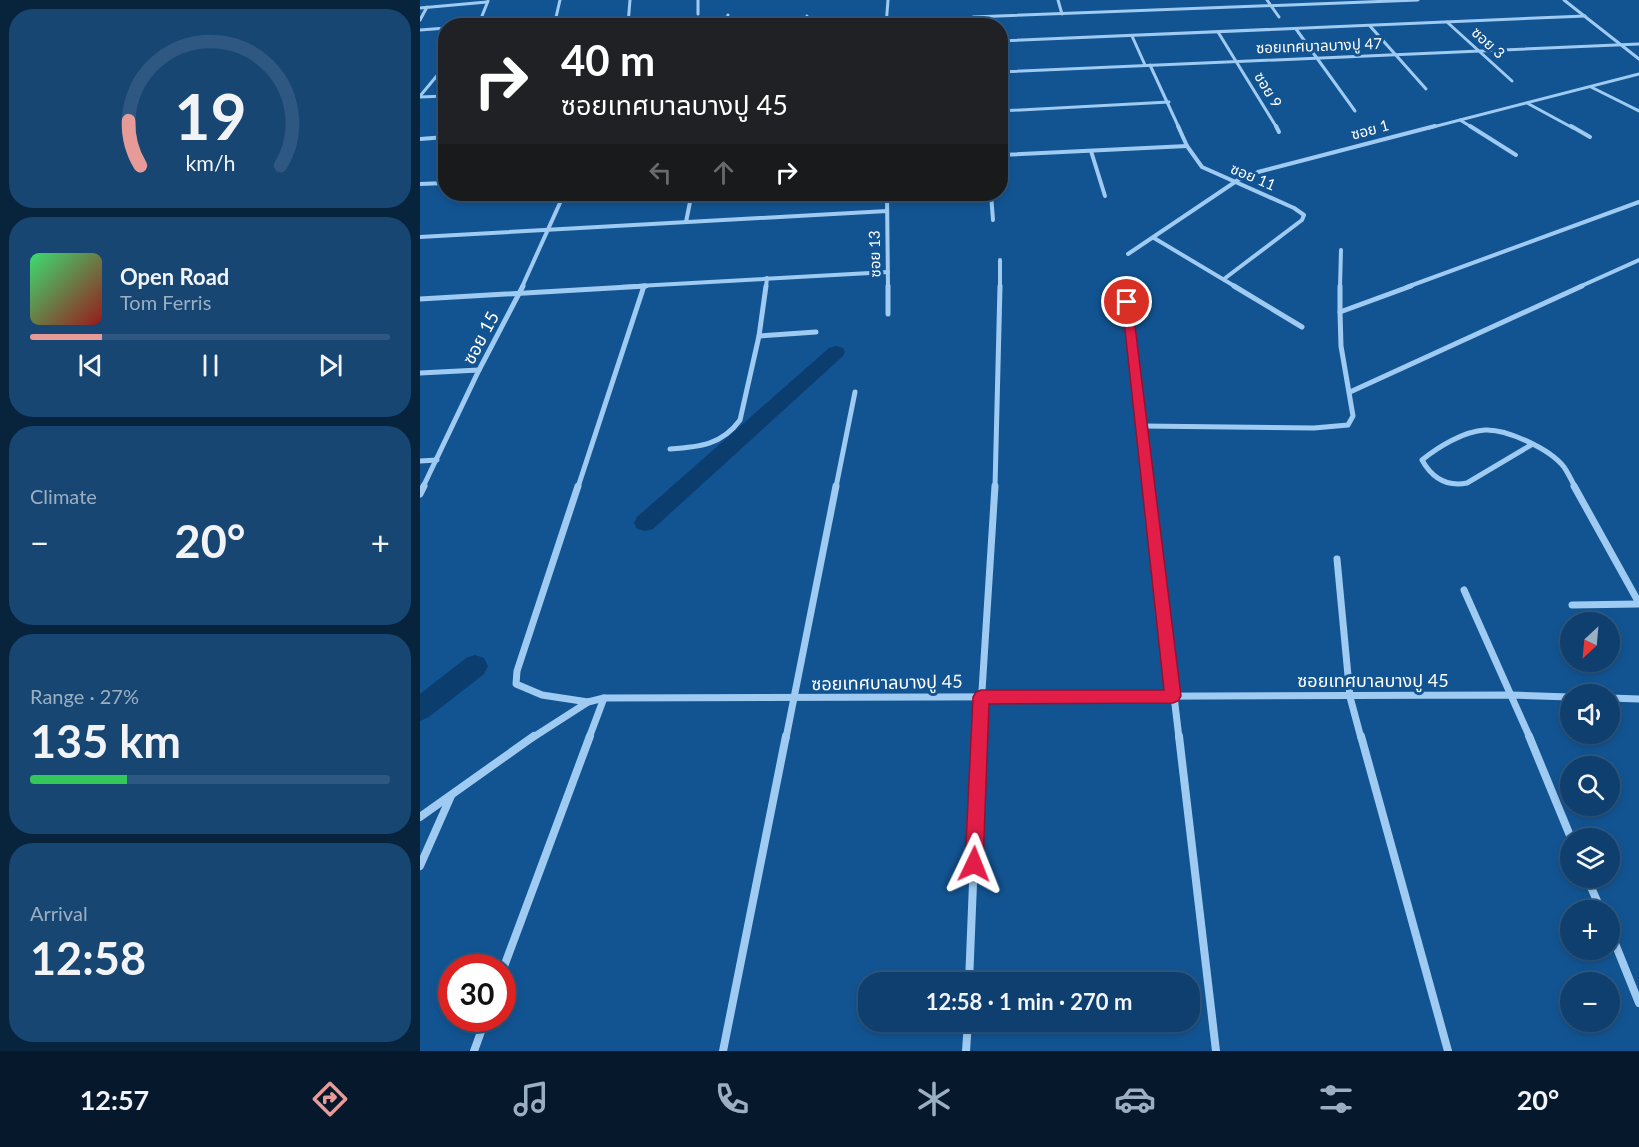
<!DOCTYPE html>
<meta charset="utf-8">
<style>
body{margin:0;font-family:Lato,"Noto Sans Thai",sans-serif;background:#174673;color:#f1f3f6;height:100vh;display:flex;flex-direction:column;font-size:22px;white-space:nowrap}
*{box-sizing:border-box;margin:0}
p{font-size:20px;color:#9bafc2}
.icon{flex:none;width:33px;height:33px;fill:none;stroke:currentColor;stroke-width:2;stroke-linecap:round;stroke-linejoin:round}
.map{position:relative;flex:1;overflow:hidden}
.panel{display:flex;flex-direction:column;gap:9px;padding:9px;background:#08233c;width:420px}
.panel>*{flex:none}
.banner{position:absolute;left:18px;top:18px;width:570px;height:183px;border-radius:24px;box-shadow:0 3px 9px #0003,0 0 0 2px #2e5881;background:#202124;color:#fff;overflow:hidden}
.needle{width:39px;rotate:206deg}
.controls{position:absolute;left:1140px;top:612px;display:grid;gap:12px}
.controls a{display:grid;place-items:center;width:60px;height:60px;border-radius:50%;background:#0e3f6e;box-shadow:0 3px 9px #0003,0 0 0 2px #2e5881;font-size:30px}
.speed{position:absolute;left:18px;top:954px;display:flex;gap:12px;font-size:30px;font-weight:700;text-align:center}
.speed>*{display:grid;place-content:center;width:78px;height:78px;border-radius:50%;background:#0e3f6e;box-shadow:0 3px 9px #0003,0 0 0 2px #2e5881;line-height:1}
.speed .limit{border:9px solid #d22;background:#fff;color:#111}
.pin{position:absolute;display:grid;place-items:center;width:51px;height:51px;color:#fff;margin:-26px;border:3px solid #fff;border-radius:50%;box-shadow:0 2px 6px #0007}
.me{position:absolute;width:66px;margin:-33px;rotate:2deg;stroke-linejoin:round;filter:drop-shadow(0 0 4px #0008)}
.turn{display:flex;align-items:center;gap:21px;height:126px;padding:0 24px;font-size:27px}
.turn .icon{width:78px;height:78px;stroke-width:2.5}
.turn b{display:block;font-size:42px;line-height:51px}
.lanes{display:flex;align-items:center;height:57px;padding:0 24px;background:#0003;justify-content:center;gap:30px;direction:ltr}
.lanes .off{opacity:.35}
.big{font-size:45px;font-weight:700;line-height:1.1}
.panel .card{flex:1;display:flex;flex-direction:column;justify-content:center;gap:9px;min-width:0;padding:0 21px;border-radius:24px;background:#174673}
.panel .dial{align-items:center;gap:0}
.dial svg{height:156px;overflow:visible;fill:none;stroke:#2e5881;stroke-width:7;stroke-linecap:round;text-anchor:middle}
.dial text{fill:#f1f3f6;stroke:none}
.song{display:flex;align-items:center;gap:18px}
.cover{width:72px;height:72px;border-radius:9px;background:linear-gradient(135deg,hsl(140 70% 55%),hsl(0 70% 35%))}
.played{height:6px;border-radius:3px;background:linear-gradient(90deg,#e69b98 20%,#2e5881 20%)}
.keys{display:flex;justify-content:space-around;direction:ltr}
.heat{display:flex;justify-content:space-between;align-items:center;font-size:33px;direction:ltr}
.charge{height:9px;border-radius:4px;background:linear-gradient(90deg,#34c759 27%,#2e5881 0)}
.trip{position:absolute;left:438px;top:972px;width:342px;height:60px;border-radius:24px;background:#0e3f6e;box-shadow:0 3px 9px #0003,0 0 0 2px #2e5881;font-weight:700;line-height:60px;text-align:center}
.menu{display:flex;height:96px;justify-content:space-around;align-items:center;background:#06192c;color:#9bafc2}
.menu .icon{width:42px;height:42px}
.menu .selected{color:#e69b98}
.menu b{font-size:27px;color:#f1f3f6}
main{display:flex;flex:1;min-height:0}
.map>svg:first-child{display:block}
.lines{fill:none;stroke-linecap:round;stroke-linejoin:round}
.canal{fill:#0b3d6e;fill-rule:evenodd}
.street-far4{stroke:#9fcbf2;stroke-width:3}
.street-far3{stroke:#9fcbf2;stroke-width:4}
.street-far2{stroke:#9fcbf2;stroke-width:5}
.street-far1{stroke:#9fcbf2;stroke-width:7}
.street{stroke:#9fcbf2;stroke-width:8}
.route{fill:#e11d48;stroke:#92132f;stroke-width:1.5}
.labels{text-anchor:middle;stroke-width:6;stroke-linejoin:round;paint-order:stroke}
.far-street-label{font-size:15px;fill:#fff;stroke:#125492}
.street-label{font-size:18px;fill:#fff;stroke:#125492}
</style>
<main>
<section class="panel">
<div class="card dial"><svg viewBox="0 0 100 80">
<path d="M14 69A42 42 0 1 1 86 69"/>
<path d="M14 69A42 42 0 0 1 8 46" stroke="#e69b98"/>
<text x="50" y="56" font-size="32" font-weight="700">19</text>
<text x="50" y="72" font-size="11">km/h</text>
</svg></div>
<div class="card">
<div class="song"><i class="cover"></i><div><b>Open Road</b><p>Tom Ferris</p></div></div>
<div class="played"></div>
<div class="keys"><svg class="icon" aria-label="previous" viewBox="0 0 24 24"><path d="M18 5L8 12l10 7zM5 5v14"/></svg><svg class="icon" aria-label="pause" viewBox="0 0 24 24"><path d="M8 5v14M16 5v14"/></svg><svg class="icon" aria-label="next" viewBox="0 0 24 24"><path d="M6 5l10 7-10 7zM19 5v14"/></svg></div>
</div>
<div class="card"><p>Climate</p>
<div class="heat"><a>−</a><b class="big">20°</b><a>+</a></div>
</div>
<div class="card"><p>Range · 27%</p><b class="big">135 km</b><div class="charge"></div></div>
<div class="card"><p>Arrival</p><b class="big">12:58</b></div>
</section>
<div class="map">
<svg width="1219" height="1051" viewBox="0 0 1219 1051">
<rect width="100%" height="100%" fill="#125492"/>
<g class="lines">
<!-- canal -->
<g class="canal">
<path d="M416,346L423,348L425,352L423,356L233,529L225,531L217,529L214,523L217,517L409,348Z"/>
<path d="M55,655L64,658L68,666L64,674L9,717L0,721V694L46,658Z"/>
</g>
<!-- street-far4 -->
<g class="street-far4">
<path d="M278,0V14"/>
<path d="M638,0L642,14"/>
<path d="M847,0L859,17"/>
<path d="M1144,0L1219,59"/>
<path d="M0,8L67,2"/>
<path d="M553,17L998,0"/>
<path d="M0,20L7,7"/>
<path d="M1027,22L1092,81"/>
<path d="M208,24L210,0"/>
<path d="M58,26L68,1"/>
<path d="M134,26L140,0"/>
<path d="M305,26L308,15"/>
<path d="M386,26L387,16"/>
<path d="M466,26L468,0"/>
<path d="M950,26L1006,89"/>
<path d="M876,29L935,111"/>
<path d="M0,30L26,28"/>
<path d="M798,32L857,128"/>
<path d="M712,36L725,65"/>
<path d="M580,41L1165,16"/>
<path d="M730,65L759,128"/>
<path d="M580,72L1219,44"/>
<path d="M1171,87L1219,111"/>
<path d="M0,96L25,66"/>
<path d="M0,97L26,96"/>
<path d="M1107,103L1153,128"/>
<path d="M580,111L749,102"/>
<path d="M1040,120L1053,128"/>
<path d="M1009,128L1219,74"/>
</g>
<!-- street-far3 -->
<g class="street-far3">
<path d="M758,126L767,146L782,167L874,208L884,215L882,220L804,279"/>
<path d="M856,126L859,132"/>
<path d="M1050,126L1096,155"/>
<path d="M1151,126L1170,137"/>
<path d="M0,139L26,137"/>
<path d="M671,151L685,196"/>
<path d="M580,155L767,146"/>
<path d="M0,184L26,183"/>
<path d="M467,194L468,287"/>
<path d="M571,194L573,220"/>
<path d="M266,222L271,197"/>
<path d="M0,237L467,211"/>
<path d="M734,238L816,287"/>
<path d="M708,254L818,180L838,172L1015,126"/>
<path d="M580,260V287"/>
<path d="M705,282L706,287"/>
<path d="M102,287L144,194"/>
<path d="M200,287L468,272"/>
<path d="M346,287L347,278"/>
<path d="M920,287L921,250"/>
<path d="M987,287L1219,202"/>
<path d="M1159,287L1219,260"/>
</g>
<!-- street-far2 -->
<g class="street-far2">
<path d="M468,286V314"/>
<path d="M705,286L729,487"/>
<path d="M814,286L882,327"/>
<path d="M0,299L226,286"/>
<path d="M920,312V286"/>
<path d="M339,336L396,332"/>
<path d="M0,373L59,370"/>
<path d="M930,392L1162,286"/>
<path d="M722,426L894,428L928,425L933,416L921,346L920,312L991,286"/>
<path d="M1111,445L1047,483C1026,487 1012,478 1002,460C1018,447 1044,431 1065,430C1087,429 1130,449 1144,467C1148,473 1152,481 1155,487"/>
<path d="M250,449C279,447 302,445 320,420L339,336L346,286"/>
<path d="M0,461L17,460"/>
<path d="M3,487L59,370L103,286"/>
<path d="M158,487L224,286"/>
<path d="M416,487L435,392"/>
<path d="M575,487L580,286"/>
</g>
<!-- street-far1 -->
<g class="street-far1">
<path d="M158,486L97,671L96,684L122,695L168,702"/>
<path d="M729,486L759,738"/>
<path d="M1154,486L1219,603"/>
<path d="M0,494L4,486"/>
<path d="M917,559L930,697L941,738"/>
<path d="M1044,590L1110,738"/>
<path d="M1152,605L1219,604"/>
<path d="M1190,698L1219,699"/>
<path d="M112,738L168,702L184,698L1092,695L1150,697"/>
<path d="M169,738L184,698"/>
<path d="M366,738L416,486"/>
<path d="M559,738L575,486"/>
</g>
<!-- street -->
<g class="street">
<path d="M759,736L796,1051"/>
<path d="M941,736L1028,1051"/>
<path d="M1109,736L1151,838"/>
<path d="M0,817L114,736"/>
<path d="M0,866L31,796"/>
<path d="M1167,878L1181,910"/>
<path d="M1190,931L1219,1003"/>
<path d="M82,972L170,736"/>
<path d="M549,982L559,736"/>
<path d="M54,1051L66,1018"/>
<path d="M303,1051L366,736"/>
<path d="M546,1051L548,1022"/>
</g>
</g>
<!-- route -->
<path class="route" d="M707,299L712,302L761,696L758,701L753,703L569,704L563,864L561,870L554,873L548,870L545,864L553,697L556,692L561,690H744L702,302Z"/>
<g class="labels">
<!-- far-street labels -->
<g class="far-street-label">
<text transform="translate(1068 43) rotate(42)" y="5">ซอย 3</text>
<text transform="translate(899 46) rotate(-2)" y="5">ซอยเทศบาลบางปู 47</text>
<text transform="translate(848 90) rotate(59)" y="5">ซอย 9</text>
<text transform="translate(950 130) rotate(-15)" y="5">ซอย 1</text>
<text transform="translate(833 177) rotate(23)" y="5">ซอย 11</text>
<text transform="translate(455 254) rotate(-91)" y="5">ซอย 13</text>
</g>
<!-- street labels -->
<g class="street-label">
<text transform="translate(61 338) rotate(-62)" y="6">ซอย 15</text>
<text x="953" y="687">ซอยเทศบาลบางปู 45</text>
<text transform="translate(467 683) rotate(-1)" y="6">ซอยเทศบาลบางปู 45</text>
</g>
</g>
</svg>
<div class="controls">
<a><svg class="needle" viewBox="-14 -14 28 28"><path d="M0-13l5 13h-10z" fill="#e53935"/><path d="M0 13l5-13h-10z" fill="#9bafc2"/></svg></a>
<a><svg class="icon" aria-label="sound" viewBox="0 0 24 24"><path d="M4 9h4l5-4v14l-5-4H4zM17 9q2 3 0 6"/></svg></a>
<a><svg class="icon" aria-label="search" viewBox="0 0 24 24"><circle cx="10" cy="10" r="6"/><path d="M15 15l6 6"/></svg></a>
<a><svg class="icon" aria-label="layers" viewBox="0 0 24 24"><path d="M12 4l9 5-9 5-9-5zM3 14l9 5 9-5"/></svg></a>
<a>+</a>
<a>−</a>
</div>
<div class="speed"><div class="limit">30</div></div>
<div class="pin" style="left:707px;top:302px;background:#d93025"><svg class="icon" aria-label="arrive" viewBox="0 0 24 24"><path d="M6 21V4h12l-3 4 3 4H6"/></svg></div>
<svg class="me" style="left:554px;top:864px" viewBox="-20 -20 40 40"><path d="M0-17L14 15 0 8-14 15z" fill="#e11d48" stroke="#fff" stroke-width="4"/></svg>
<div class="trip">12:58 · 1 min · 270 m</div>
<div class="banner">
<div class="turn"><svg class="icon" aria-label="right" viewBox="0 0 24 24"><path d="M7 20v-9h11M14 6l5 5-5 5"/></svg><div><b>40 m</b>ซอยเทศบาลบางปู 45</div></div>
<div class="lanes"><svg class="icon off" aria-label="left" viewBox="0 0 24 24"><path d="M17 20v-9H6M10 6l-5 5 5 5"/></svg><svg class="icon off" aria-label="ahead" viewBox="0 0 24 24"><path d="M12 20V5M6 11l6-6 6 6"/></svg><svg class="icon" aria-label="right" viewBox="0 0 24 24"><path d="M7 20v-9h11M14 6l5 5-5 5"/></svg></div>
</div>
</div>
</main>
<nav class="menu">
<b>12:57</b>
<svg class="icon selected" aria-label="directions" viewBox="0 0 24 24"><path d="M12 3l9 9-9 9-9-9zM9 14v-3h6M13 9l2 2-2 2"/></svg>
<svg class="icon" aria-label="music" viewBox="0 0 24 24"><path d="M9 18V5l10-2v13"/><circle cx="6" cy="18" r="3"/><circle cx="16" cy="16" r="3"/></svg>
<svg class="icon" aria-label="phone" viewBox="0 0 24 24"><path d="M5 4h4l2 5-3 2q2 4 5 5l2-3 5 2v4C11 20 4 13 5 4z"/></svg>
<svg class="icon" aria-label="climate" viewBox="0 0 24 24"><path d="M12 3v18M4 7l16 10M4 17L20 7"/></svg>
<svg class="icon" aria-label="car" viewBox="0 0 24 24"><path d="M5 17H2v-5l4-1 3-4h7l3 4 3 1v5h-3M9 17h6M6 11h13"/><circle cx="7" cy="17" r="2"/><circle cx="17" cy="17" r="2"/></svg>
<svg class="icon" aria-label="filters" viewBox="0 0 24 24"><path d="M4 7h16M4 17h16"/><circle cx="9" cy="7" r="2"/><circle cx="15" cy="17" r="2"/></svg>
<b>20°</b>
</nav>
